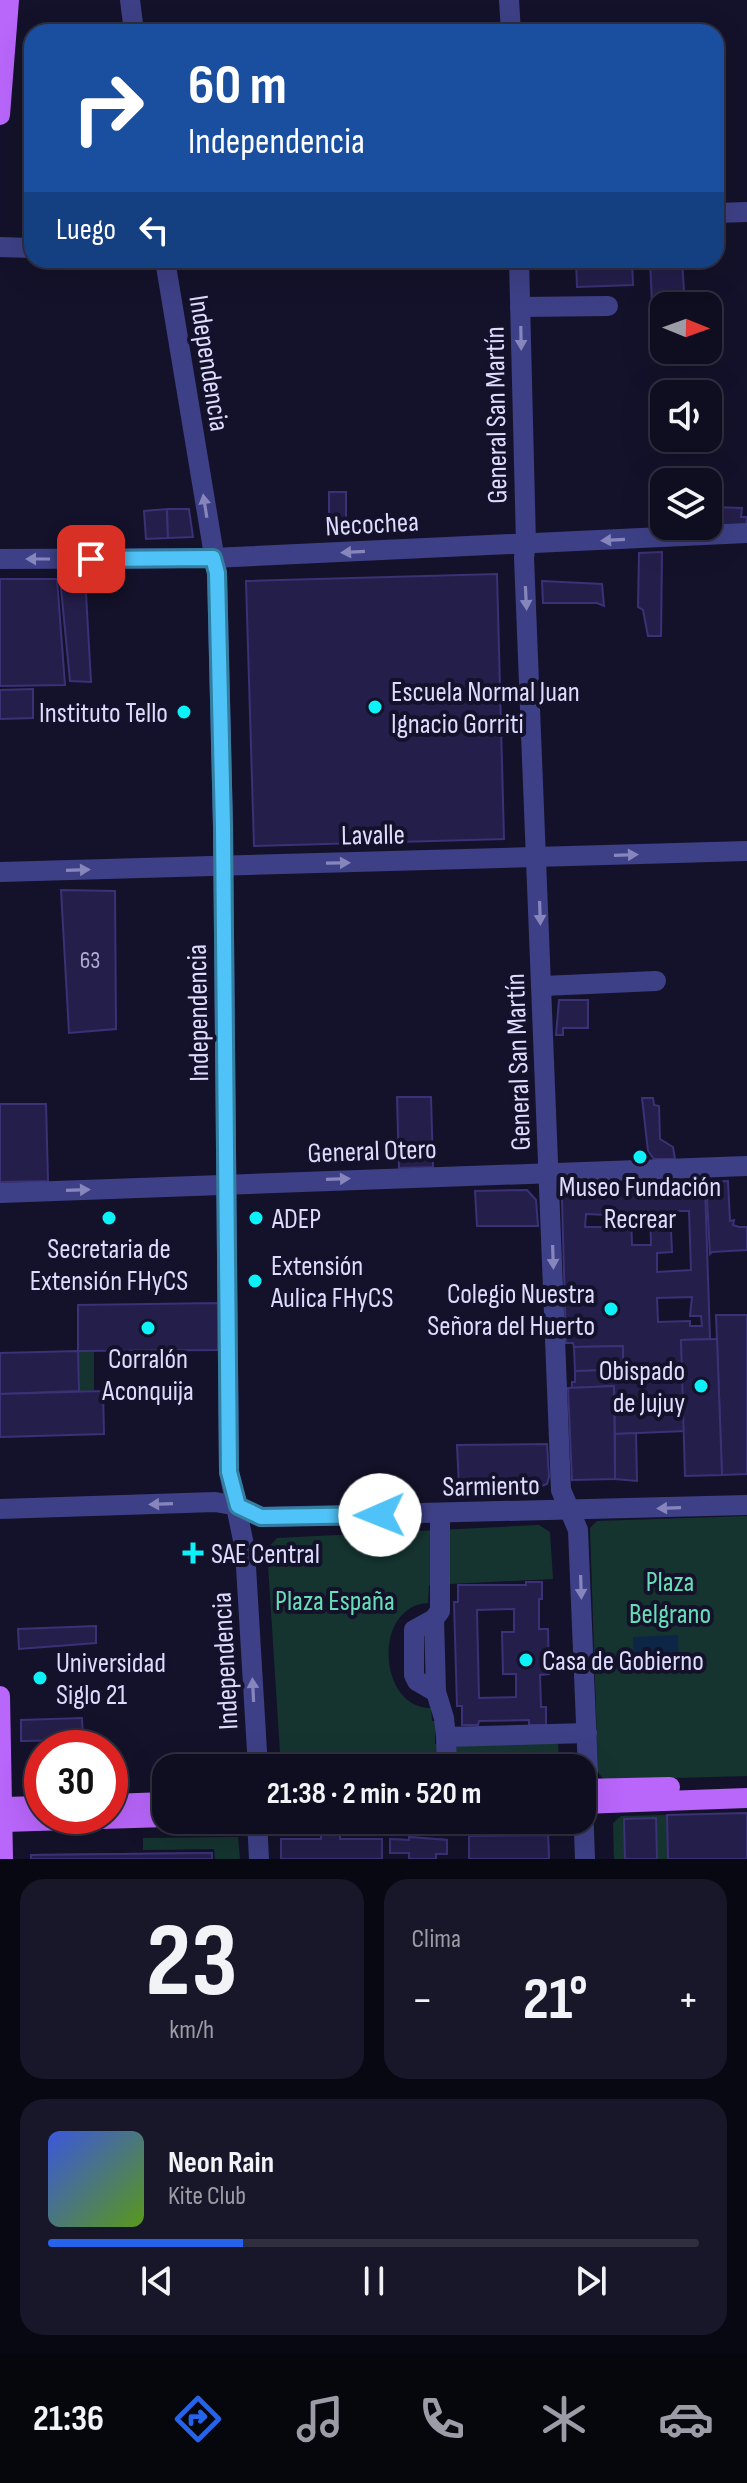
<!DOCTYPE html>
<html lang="es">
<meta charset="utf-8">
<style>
body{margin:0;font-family:"Sofia Sans Condensed",sans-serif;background:#181729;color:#f1f3f6;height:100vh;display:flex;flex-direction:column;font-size:30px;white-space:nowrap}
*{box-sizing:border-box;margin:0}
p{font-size:26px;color:#9b9ca5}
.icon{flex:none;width:44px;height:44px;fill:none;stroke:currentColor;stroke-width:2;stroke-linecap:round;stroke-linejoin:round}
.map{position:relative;height:1859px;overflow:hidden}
.drawer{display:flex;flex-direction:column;gap:20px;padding:20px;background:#080812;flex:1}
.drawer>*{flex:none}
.banner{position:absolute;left:24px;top:24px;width:700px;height:244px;border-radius:24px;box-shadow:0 8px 32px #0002,0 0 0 2px #2f2e3e;background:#1a4fa0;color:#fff;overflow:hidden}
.needle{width:52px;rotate:91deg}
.buttons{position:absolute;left:650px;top:292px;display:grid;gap:16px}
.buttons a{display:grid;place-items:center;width:72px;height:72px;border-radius:16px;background:#0f0e20;box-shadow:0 8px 32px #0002,0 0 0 2px #2f2e3e;font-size:40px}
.speed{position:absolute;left:24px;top:1730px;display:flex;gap:16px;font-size:40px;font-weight:700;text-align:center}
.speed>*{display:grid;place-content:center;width:104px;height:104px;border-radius:50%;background:#0f0e20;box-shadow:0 8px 32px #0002,0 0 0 2px #2f2e3e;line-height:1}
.speed .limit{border:12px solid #d22;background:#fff;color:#111}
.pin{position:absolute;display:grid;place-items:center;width:68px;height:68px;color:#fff;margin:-34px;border-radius:16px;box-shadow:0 4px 12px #0006}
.me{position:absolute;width:88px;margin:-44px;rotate:269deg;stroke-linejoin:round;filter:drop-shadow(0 0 6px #0008)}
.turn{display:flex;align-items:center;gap:28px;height:168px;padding:0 32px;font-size:36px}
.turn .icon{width:104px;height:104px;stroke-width:2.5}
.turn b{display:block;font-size:56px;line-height:68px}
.then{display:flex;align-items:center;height:76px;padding:0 32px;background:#0003;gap:16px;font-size:30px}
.big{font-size:60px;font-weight:700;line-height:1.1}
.drawer .card{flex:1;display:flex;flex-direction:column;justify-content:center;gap:12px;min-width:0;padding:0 28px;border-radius:24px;background:#181729}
.drawer .dial{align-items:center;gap:0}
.dial b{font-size:104px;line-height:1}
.song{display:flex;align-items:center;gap:24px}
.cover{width:96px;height:96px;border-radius:12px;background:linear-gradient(135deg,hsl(230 70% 55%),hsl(90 70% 35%))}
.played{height:8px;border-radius:4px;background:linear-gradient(90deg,#2563eb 30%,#2f2e3e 30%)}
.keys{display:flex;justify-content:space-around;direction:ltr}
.heat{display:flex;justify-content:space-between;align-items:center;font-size:44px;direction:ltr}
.drawer .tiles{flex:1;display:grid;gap:20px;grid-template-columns:1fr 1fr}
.card:last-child{grid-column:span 2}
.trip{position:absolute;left:152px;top:1754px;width:444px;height:80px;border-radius:24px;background:#0f0e20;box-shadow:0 8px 32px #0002,0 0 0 2px #2f2e3e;font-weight:700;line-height:80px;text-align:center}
.tab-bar{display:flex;height:128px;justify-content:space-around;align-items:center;background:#06060d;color:#9b9ca5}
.tab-bar .icon{width:56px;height:56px}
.tab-bar .selected{color:#2563eb}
.tab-bar b{font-size:36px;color:#f1f3f6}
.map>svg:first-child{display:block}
.green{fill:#153430}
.water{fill:#0d2648}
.building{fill:#241e4a;stroke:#3a3176;stroke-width:2;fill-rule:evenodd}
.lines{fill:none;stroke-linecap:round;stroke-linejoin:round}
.minor{stroke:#3e4087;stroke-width:20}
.major{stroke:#b966fb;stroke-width:20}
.oneway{fill:#8686bd}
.route-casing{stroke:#337fa1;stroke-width:20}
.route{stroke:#4fc3f7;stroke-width:14}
.poi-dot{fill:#0df1f8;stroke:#14122a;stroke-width:3}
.labels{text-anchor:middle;stroke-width:8;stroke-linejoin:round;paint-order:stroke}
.number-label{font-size:24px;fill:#afacd1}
.street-label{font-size:28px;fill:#dddbfe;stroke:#14122a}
.poi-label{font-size:28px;fill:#dddbfe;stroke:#14122a;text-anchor:start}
.park-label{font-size:28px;fill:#68deb8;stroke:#14122a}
</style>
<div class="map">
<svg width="747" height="1859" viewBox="0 0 747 1859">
<rect width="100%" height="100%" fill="#14122a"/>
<!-- green -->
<g class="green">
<path d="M78,1351H94V1391H79Z"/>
<path d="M747,1516V1776L604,1780L598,1772L590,1528L597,1521Z"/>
<path d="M539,1525L550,1532L553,1579L429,1585L428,1603C372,1606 378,1709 431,1708L432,1721H435V1744L558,1740L559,1768H281L267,1549L277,1538Z"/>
<path d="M667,1815L668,1859H614L613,1823L621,1816Z"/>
<path d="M238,1837L240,1859H215L214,1849L143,1850V1838Z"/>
</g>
<!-- water -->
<path class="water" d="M678,1635L679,1660L634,1662L633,1637Z"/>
<!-- building -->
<g class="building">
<path d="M576,260H632L633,285L577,287Z"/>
<path d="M650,260H682L685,306H664V326H653Z"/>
<rect x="329" y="492" width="17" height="43"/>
<path d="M713,507L742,508L741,517H747L746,527H713Z"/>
<path d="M167,509L168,538L146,539L144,511Z"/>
<path d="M167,509H189L193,537L168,538Z"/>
<path d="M662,552L661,636H648L643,610L638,607L639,553Z"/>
<path d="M497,574L504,839L254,846L246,581Z"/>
<path d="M85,576L91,682L70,681L60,578Z"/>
<path d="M0,579H57L65,685L0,686Z"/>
<path d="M542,581L602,584L604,606L597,603H543Z"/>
<path d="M33,689V718L0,719V690Z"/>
<path d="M61,890L115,891L116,1029L69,1033Z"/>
<path d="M559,1000H588V1028H563V1035H556Z"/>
<path d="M397,1097H431L433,1167L399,1168Z"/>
<path d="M642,1098H653L654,1105L659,1106L660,1139L673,1147L675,1159H654L648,1151Z"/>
<path d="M0,1104H46L48,1181L0,1182Z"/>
<path d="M728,1181L730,1221L734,1220L733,1225L739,1227H747V1250L712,1252L710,1254L706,1182Z"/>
<path d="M705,1186L710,1339L681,1340L685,1431L615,1434L614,1386L572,1388V1382H575V1371L623,1369V1346L574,1347L573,1343H566L562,1200L571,1191H636V1187ZM640,1211H650L651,1245H632L631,1215L640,1214ZM670,1211H689L691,1270L657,1272V1253L672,1252ZM586,1214L606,1215V1227H585ZM692,1297L690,1316H701L702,1326H690V1321L658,1322L657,1298Z"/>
<path d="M527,1190L536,1200L538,1226H477L475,1191Z"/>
<path d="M219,1303L218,1350L78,1351V1305Z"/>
<path d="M716,1315H747V1474L722,1475Z"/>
<path d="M717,1339L722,1475L685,1476L681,1340Z"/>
<path d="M623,1346V1369L575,1371L574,1347Z"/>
<path d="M78,1351L79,1391L0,1394V1353Z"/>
<path d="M614,1386L615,1479L572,1480L568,1388Z"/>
<path d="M103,1391L104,1434L0,1437V1394Z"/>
<path d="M636,1433L637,1481L615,1479V1434Z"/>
<path d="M547,1444L549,1477L547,1484L539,1487L459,1486L457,1445Z"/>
<path d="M526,1582H542V1599H539V1629H548L549,1674L540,1675L541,1707H546V1725H529V1720L479,1721L478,1725H462V1706H457L454,1602H458V1585H526ZM514,1609V1632H502L503,1674H516V1697L479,1698L477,1610Z"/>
<path d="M96,1626V1643L19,1649L18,1629Z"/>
<path d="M82,1718L83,1740L21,1741V1720Z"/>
<path d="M747,1813V1859H668L667,1815Z"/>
<path d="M656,1818L657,1859H625L624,1819Z"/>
<path d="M321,1824H340V1839H382V1859H281V1839H321Z"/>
<path d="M321,1824H340V1839H382V1859H281V1839H321Z"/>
<path d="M548,1835L549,1859H469V1836Z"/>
<path d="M548,1835L549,1859H469V1836Z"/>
<path d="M409,1837L447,1840V1854H436V1859H409V1853H390V1839L409,1840Z"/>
<path d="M409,1837L447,1840V1854H436V1859H409V1853H390V1839L409,1840Z"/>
<path d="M212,1853V1859H31V1855Z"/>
<path d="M212,1853V1859H31V1855Z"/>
</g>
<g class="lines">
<!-- minor -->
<g class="minor">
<path d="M130,0L134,32"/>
<path d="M509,0L511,32"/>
<path d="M716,213L747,212"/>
<path d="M0,247L32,248"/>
<path d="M165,260L217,573L223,827L229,1472L245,1550L258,1768"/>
<path d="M519,260L526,544L524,557L561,1490L578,1530L588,1771L583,1804L585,1859"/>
<path d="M520,307L608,306"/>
<path d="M0,559L213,558L747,533"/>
<path d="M0,872L747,851"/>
<path d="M543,986L656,981"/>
<path d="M0,1193L747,1166"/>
<path d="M0,1509L215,1502L238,1506L261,1517L747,1505"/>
<path d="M440,1514V1611L434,1619L414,1630V1675L417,1681L436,1692L444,1718L446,1737L587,1733"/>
<path d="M434,1619L436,1692"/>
<path d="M446,1737L447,1768"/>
<path d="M257,1820L259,1859"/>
</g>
<!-- major -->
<g class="major">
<path d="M0,115L9,0"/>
<path d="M0,1696L3,1859"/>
<path d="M582,1789L670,1787"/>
<path d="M110,1804L166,1802"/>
<path d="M582,1804L747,1798"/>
<path d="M4,1807L42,1806"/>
<path d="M4,1822L166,1817"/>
</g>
</g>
<!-- one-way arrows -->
<defs><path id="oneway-solid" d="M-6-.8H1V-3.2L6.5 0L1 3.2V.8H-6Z" transform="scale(2)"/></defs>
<g class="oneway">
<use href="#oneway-solid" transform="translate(521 338) rotate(89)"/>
<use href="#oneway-solid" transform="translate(205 506) rotate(-99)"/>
<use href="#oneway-solid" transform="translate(613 540) rotate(177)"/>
<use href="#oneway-solid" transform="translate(353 552) rotate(177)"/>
<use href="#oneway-solid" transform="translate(38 559) rotate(180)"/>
<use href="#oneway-solid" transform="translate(526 598) rotate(87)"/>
<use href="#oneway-solid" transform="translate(626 855) rotate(-2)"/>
<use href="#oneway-solid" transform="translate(338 863) rotate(-1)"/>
<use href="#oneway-solid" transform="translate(78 870) rotate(-2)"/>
<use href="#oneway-solid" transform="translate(540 913) rotate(88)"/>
<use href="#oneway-solid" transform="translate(338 1179) rotate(-2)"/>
<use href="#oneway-solid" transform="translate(78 1190) rotate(-2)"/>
<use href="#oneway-solid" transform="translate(553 1257) rotate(88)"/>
<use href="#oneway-solid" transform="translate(161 1504) rotate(178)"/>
<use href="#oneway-solid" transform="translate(669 1508) rotate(178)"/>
<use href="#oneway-solid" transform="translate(581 1587) rotate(88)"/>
<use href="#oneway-solid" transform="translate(253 1690) rotate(-93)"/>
</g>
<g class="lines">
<!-- route casing -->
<g class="route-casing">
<path id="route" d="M91,559L213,558L217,573L223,827L229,1472L238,1506L261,1517L380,1515"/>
</g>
<!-- route -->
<use href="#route" class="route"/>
</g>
<!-- markers -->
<g class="poi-dot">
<circle cx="375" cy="707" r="8"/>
<circle cx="184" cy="712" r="8"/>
<circle cx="640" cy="1157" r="8"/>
<circle cx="109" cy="1218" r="8"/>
<circle cx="256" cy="1218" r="8"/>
<circle cx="255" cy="1281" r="8"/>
<circle cx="611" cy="1309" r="8"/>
<circle cx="148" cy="1328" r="8"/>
<circle cx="701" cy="1386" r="8"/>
<path d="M189 1541h8v8h8v8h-8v8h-8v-8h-8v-8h8z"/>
<circle cx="526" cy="1660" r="8"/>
<circle cx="40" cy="1678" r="8"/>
</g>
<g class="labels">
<!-- number labels -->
<g class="number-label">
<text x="90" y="968">63</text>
</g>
<!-- street labels -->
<g class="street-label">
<text transform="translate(210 363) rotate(81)" y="10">Independencia</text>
<text transform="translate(495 415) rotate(-91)" y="10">General San Martín</text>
<text transform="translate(372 523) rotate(-3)" y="10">Necochea</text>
<text transform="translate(373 834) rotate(-1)" y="10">Lavalle</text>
<text transform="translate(197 1013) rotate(-91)" y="10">Independencia</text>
<text transform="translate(517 1062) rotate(-92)" y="10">General San Martín</text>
<text transform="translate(372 1150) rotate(-2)" y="10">General Otero</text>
<text transform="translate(491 1485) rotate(-1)" y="10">Sarmiento</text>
<text transform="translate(224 1661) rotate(-93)" y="10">Independencia</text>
</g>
<!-- poi labels -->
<g class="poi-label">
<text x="391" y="701">Escuela Normal Juan<tspan x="391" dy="32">Ignacio Gorriti</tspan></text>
<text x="168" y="722" text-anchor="end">Instituto Tello</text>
<text x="640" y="1196" text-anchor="middle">Museo Fundación<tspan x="640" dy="32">Recrear</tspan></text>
<text x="272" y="1228">ADEP</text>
<text x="109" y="1258" text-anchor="middle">Secretaria de<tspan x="109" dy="32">Extensión FHyCS</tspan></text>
<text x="271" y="1275">Extensión<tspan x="271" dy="32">Aulica FHyCS</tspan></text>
<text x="595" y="1303" text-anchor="end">Colegio Nuestra<tspan x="595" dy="32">Señora del Huerto</tspan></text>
<text x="148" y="1368" text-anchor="middle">Corralón<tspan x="148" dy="32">Aconquija</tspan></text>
<text x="685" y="1380" text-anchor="end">Obispado<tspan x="685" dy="32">de Jujuy</tspan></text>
<text x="211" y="1563">SAE Central</text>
<text x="542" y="1670">Casa de Gobierno</text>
<text x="56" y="1672">Universidad<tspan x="56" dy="32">Siglo 21</tspan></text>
</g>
<!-- park labels -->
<g class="park-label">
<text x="670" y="1591">Plaza<tspan x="670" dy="32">Belgrano</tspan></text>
<text x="335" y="1610">Plaza España</text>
</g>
</g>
</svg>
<div class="buttons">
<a><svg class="needle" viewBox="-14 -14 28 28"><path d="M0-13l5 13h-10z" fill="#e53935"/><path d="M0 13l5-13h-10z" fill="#9b9ca5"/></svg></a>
<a><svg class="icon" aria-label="sound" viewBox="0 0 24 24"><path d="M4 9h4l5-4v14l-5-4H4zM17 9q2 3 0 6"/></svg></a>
<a><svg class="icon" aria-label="layers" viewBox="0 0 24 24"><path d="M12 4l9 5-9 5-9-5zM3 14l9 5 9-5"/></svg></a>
</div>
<div class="speed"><div class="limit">30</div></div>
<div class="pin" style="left:91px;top:559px;background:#d93025"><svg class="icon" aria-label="arrive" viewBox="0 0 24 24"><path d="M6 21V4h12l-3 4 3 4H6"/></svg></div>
<svg class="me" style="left:380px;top:1515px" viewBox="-20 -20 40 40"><circle r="19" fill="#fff"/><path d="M0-13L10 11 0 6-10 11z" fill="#4fc3f7"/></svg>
<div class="trip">21:38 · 2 min · 520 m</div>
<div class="banner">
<div class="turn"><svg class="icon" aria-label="right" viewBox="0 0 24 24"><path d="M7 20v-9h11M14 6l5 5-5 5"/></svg><div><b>60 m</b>Independencia</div></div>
<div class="then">Luego<svg class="icon" aria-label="left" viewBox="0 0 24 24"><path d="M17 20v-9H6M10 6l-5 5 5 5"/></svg></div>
</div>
</div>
<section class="drawer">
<div class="tiles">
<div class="card dial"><b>23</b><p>km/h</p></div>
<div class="card"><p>Clima</p>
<div class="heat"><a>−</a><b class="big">21°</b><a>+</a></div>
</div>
<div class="card">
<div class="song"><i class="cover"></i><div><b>Neon Rain</b><p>Kite Club</p></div></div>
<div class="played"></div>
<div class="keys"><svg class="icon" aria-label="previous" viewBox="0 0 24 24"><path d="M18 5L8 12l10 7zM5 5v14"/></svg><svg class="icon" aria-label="pause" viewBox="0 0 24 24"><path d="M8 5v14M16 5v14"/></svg><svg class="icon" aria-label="next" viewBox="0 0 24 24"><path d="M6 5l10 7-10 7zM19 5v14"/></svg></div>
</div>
</div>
</section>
<nav class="tab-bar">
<b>21:36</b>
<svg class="icon selected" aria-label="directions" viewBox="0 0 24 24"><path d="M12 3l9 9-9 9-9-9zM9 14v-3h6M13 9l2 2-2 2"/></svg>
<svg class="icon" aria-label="music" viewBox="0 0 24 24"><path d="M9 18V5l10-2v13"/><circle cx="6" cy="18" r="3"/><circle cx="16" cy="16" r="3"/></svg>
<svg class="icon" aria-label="phone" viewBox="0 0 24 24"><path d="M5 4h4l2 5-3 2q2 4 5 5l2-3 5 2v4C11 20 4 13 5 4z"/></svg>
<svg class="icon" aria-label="climate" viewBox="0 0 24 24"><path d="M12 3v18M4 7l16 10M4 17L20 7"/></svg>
<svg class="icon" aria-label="car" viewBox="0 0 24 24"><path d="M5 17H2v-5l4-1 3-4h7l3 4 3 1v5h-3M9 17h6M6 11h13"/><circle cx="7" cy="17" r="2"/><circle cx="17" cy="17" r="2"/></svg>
</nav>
